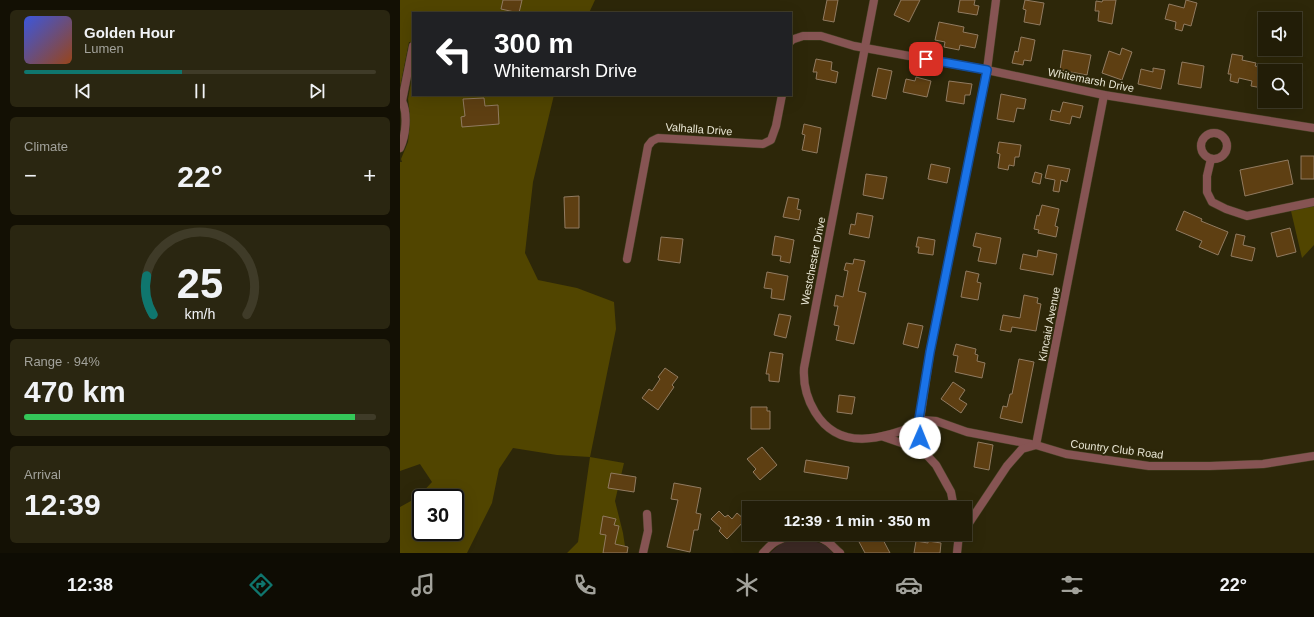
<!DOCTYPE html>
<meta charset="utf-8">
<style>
body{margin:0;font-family:Helvetica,sans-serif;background:#2a2611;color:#f1f3f6;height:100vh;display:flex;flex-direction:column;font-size:15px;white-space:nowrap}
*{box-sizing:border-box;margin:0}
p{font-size:13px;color:#a2a29b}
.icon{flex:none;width:22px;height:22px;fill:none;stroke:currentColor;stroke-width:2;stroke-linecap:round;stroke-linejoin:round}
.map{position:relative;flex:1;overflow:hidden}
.side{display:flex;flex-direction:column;gap:10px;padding:10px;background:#131004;width:400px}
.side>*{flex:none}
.banner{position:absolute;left:12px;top:12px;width:380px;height:84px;border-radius:0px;box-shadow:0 4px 16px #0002,0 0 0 1px #3f3b28;background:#202124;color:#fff;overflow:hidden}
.tools{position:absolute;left:858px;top:12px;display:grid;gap:8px}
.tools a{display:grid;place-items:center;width:44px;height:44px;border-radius:0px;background:#221d07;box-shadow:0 4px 16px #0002,0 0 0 1px #3f3b28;font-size:20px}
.speed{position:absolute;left:12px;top:489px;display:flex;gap:8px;font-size:20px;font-weight:700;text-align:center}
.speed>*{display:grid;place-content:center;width:52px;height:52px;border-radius:50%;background:#221d07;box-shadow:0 4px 16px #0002,0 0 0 1px #3f3b28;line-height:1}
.speed .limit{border:2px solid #111;border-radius:6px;background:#fff;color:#111}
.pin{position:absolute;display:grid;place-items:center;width:34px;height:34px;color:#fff;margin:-17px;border-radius:8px;box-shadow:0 2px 6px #0006}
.me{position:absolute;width:44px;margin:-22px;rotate:1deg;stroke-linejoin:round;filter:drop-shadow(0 0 3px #0008)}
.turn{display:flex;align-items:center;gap:14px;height:84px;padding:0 16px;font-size:18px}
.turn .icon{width:52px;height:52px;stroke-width:2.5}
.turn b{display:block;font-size:28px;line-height:34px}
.big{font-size:30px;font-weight:600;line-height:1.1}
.side .tile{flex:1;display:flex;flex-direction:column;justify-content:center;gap:6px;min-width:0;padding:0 14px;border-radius:6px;background:#2a2611}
.side .dial{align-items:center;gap:0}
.dial svg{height:104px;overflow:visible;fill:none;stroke:#3f3b28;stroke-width:7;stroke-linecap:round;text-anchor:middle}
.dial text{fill:#f1f3f6;stroke:none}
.song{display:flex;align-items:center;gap:12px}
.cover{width:48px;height:48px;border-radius:6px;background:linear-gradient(135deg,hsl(230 70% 55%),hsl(20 70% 35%))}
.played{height:4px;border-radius:2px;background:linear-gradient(90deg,#0f766e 45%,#3f3b28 45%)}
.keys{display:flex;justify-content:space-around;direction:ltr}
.heat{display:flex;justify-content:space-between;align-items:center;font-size:22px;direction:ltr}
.charge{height:6px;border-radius:3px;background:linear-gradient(90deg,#34c759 94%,#3f3b28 0)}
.trip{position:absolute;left:342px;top:501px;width:230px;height:40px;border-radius:0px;background:#221d07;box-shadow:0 4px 16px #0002,0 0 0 1px #3f3b28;font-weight:600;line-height:40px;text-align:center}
.menu{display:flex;height:64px;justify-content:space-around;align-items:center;background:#0e0c03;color:#a2a29b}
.menu .icon{width:28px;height:28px}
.menu .current{color:#0f766e}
.menu b{font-size:18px;color:#f1f3f6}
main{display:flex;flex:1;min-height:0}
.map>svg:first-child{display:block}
.commercial{fill:#3c2924}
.green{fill:#514500;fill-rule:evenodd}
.building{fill:#5e3f12;stroke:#917b61}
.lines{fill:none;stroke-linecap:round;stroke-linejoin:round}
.minor-casing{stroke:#474225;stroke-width:9}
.minor{stroke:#865453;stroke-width:8}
.route-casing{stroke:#114b97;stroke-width:10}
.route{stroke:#1a73e8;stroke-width:7}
.labels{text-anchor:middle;stroke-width:4;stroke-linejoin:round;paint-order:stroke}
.street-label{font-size:11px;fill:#e9e6d4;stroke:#2d2709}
</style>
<main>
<section class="side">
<div class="tile">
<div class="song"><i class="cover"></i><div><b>Golden Hour</b><p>Lumen</p></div></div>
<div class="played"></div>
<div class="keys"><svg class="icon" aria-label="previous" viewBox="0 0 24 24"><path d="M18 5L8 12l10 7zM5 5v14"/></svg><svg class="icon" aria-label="pause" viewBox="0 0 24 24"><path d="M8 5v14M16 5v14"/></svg><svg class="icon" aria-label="next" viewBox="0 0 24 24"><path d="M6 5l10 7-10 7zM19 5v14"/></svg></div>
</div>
<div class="tile"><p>Climate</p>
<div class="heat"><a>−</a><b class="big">22°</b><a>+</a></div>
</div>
<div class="tile dial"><svg viewBox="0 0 100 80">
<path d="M14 69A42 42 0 1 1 86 69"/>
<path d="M14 69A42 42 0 0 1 9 39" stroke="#0f766e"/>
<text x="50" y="56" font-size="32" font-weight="700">25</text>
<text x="50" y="72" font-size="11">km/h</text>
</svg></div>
<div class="tile"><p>Range · 94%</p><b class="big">470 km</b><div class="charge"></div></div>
<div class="tile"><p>Arrival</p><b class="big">12:39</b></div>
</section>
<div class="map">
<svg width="914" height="553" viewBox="0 0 914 553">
<rect width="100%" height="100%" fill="#2d2709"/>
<!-- commercial -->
<path class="commercial" d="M399,539L414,541L425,545L433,553H370L379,545L387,541Z"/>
<!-- green -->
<g class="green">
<path d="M0,0H195L189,13H13V42H9L0,87Z"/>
<path d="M13,71V95H154L133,182L125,253L138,280L177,288L214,302L216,329L190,457L224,463L215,501L223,533L226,553H167L178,542L190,457L157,455L113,448L99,469L92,503L67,553H0V507L18,497L32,482L20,464L0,471V162H2L1,159L8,142L10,122L9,107L8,99ZM21,498H55V532H21Z"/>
<path d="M914,206V245L902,258L891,211Z"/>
</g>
<!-- building -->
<g class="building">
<path d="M103,0H122L119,13L101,9Z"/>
<path d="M427,0H438L434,22L423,20Z"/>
<path d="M501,0H520L509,22L494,15Z"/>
<path d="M560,0H575L574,5L579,6L577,15L558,12Z"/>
<path d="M625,0L644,3L640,25L624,22L626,10L623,9Z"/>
<path d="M703,0H716L712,24L698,21L699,11H695L696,1L702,2Z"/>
<path d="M786,0L797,3L791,26L784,24L782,31L775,29L776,22L765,19L769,4L784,8Z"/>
<path d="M539,22L564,27L563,32L578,35L575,48L560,45L559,50L544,47L545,42L535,40Z"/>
<path d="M621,37L635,40L631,61L624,60L623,65L612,63L615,51L618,52Z"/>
<path d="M722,48L732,52L722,80L702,73L709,51L720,55Z"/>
<path d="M663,50L691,55L687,75L660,70Z"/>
<path d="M832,54L843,56L842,60L856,63L855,66L866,68L862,88L851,86L852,81L839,78L838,83L830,81L831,74H828Z"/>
<path d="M416,59L432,62L431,70L438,72L436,83L416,79L417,72H413Z"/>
<path d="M782,62L804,66L801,88L778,84Z"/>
<path d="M478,68L492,71L486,99L472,96Z"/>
<path d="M753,68L765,70L761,89L738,84L741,69L753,72Z"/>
<path d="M516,77L531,81L527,97L503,92L506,79L515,81Z"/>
<path d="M549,81L572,84L570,95H565L564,104L546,101Z"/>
<path d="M601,94L626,99L624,109L617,108L614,122L597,119Z"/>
<path d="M84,98L85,106L98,105L99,124L62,127L61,117L65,116L63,99Z"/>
<path d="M663,102L683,106L680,118L672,116L670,124L650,120L652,110L660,112Z"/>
<path d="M404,124L421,128L417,153L402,150L405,135L402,134Z"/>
<path d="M599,142L621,145L619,157H615L614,166L609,165L608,170L598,168L600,154L597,153Z"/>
<rect x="901" y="156" width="13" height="23"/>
<path d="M888,160L893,184L845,196L840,170Z"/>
<path d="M531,164L550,168L547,183L528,179Z"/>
<path d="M648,165L670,169L667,182L661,180L659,192L653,191L655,180L645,178Z"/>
<path d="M635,172L642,174L640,184L632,182Z"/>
<path d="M466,174L487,177L483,199L463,195Z"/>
<path d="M179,196V228H165L164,197Z"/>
<path d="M388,197L399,199L397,209L401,210L399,220L383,217Z"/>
<path d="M642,205L659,209L655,226L658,227L656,237L638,233L639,230L634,229L637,215L639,216Z"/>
<path d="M784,211L802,219L801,221L828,232L818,255L799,247L802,241L776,230Z"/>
<path d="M457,213L473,216L469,238L449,234L451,224L455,225Z"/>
<path d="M890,228L896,252L877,257L871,233Z"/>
<path d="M576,233L601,238L596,264L578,261L581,248L573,246Z"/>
<path d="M836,234L845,236L843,245L855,248L852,261L831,256Z"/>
<path d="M375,236L394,240L390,263L380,261L381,256L372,255Z"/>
<path d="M261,237L283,239L280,263L258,260Z"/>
<path d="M518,237L535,240L533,255L518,253L519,247H516Z"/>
<path d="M638,250L657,254L653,275L620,269L623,254L637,257Z"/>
<path d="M454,259L465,261L458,291L466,293L454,344L436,340L439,326L434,325L438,306H434L436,295L443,297L448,271L444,270L446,263L453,264Z"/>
<path d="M566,271L579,274L577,282L581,283L578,300L561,297Z"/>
<path d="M367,272L388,276L384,300L371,298L372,289L364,288Z"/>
<path d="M624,295L638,298L637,303L641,304L636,331L612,327L611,332L600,330L603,315L620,318Z"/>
<path d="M379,314L391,316L386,338L374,335Z"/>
<path d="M508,323L523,326L518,348L503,344Z"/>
<path d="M556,344L576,349L575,354L578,355L577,361L585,363L582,378L555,372L558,356L553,355Z"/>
<path d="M370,352L383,354L379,382L369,381V374H366Z"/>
<path d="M619,359L634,362L622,423L600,418L603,406L607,407L610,394H612Z"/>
<path d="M265,368L278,377L272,385L274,387L258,410L242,398L249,389L252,391L260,379L258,377Z"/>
<path d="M553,382L565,390L559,399L567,404L561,413L541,399Z"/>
<path d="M439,395L455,397L452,414L437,412Z"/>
<path d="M351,407H367V411H370V429H351Z"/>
<path d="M578,442L593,445L589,470L574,467Z"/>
<path d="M362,447L377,465L360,480L353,472L356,469L347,459Z"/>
<path d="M406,460L449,467L447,479L404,472Z"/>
<path d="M211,473L236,477L234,492L208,488Z"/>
<path d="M274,483L301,488L296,513L301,514L298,530H294L290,552L267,547L278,500L271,499Z"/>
<path d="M319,511L325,517L328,515L332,519L337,513L345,520L327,539L319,531L321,528L311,519Z"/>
<path d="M203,516L216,519L214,525L219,526L215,544L228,547L227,553H203L206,535L200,534Z"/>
<path d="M464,534H480L490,553H465L458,540L466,536Z"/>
<path d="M516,541L528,543V541L541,543L540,553H514Z"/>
</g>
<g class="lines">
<!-- minor casing -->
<g class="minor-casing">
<g id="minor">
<path d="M474,0L404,368C403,384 407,399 415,412C440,453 482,438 518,425"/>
<path d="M391,41V40L403,36H421L454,46L587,70L704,95L914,128"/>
<path d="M0,104L2,101L13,46"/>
<circle cx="814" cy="146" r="13"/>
<path d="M0,148C6,135 8,114 2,101"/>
<path d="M811,159L807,176V192L812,202L826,209L847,216L914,202"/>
<path d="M227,259L248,146L252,141L258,138L363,144L371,140L376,126L382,95"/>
<path d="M520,420L536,421L567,432L636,445L666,454L749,466H810L863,464L914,456"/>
<path d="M484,437L522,450"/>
<path d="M554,508L551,492L536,465L522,450L518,425L520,420L530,352L587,70L596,0"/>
<path d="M565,529L607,466L622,449L636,445L704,95"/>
<path d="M243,553L248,531L247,514"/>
<path d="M363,553C367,549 372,543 377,541C392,533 414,532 428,542C432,545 436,550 440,553"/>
<path d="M557,553L559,534"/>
</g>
</g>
<!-- minor -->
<use href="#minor" class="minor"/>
</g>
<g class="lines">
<!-- route casing -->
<g class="route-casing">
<path id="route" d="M520,438L518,425L530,352L587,70L526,59"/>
</g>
<!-- route -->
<use href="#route" class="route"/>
</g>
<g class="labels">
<!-- street labels -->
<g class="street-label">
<text transform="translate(691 80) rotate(11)" y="4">Whitemarsh Drive</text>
<text transform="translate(299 129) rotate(4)" y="4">Valhalla Drive</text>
<text transform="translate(413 261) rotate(-79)" y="4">Westchester Drive</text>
<text transform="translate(649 324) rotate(-79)" y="4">Kincaid Avenue</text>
<text transform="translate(717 449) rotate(7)" y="4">Country Club Road</text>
</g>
</g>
</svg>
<div class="tools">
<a><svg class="icon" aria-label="sound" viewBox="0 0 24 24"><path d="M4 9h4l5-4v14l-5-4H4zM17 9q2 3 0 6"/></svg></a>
<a><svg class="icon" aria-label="search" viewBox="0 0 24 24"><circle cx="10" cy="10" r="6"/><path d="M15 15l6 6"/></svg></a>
</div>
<div class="speed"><div class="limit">30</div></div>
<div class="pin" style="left:526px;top:59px;background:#d93025"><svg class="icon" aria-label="arrive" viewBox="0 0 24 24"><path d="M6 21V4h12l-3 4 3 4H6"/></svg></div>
<svg class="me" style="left:520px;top:438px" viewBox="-20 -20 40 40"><circle r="19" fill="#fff"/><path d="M0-13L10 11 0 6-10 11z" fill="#1a73e8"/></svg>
<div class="trip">12:39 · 1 min · 350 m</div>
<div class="banner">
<div class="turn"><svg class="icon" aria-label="left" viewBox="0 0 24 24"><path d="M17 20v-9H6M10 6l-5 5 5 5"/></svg><div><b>300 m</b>Whitemarsh Drive</div></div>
</div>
</div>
</main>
<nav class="menu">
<b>12:38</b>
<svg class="icon current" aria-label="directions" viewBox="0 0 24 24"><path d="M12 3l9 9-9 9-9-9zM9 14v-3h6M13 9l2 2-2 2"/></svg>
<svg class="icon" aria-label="music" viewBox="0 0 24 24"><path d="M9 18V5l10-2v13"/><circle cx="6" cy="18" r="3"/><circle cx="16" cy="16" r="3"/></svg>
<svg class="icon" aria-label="phone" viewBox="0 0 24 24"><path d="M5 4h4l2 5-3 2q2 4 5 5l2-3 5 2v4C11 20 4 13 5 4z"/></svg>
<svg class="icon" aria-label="climate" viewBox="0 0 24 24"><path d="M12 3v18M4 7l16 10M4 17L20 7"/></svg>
<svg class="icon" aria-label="car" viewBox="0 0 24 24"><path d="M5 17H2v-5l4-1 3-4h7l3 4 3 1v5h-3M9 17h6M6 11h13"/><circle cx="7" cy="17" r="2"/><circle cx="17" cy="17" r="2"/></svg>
<svg class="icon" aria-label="filters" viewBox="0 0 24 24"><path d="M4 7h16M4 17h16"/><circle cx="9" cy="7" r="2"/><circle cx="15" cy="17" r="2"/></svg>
<b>22°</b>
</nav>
